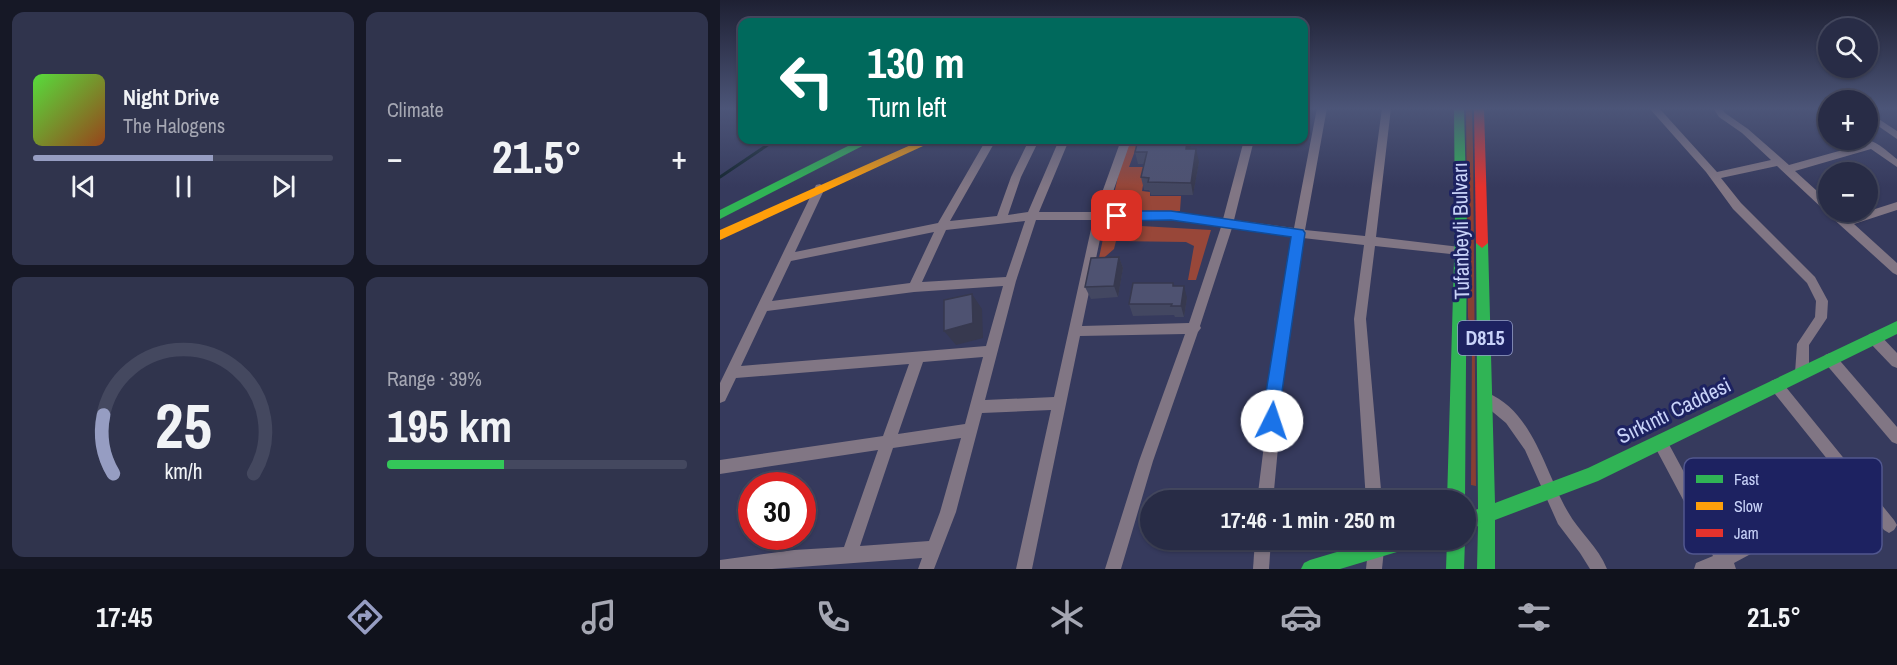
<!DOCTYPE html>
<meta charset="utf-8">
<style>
body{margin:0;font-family:"Archivo Narrow",sans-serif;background:#30344d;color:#f1f3f6;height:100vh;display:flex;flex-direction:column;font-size:22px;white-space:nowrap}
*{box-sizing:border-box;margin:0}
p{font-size:20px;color:#a5a7b3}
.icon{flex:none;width:33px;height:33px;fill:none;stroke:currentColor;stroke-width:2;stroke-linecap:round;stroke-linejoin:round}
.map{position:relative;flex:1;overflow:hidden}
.side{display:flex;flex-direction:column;gap:12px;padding:12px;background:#161826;width:720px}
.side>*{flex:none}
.hud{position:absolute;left:18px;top:18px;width:570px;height:126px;border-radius:12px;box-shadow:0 2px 4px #0004,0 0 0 2px #44485f;background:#00695c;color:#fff;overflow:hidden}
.controls{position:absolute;left:1098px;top:18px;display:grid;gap:12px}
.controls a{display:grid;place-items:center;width:60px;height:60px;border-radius:50%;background:#282c46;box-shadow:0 2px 4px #0004,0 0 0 2px #44485f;font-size:30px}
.speed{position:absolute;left:18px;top:472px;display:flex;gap:12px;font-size:30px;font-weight:700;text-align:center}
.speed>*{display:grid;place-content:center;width:78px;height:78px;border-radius:50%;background:#282c46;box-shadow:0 2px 4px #0004,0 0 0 2px #44485f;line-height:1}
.speed .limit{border:9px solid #d22;background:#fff;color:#111}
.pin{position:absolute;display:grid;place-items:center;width:51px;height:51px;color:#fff;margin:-26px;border-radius:12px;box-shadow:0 3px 9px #0006}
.me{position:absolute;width:66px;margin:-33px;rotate:4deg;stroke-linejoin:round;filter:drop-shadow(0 0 4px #0008)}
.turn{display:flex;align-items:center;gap:21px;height:126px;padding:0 30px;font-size:27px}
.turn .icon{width:78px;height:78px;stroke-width:2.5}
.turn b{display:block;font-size:42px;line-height:51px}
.big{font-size:45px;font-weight:700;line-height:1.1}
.side .card{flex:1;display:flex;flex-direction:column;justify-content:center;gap:9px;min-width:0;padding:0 21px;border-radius:12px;background:#30344d}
.side .dial{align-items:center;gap:0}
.dial svg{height:156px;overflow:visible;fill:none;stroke:#44485f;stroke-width:7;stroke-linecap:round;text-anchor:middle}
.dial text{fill:#f1f3f6;stroke:none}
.song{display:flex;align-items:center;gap:18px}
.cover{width:72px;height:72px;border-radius:9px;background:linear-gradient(135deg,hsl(110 70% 55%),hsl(20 70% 35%))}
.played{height:6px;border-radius:3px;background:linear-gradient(90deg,#969dc2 60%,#44485f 60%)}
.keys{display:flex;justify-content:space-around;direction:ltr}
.heat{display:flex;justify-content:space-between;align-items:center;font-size:33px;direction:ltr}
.charge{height:9px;border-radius:4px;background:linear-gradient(90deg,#34c759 39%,#44485f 0)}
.side .tiles{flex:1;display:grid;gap:12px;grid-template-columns:repeat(2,1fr)}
.trip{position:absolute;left:420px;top:490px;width:336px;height:60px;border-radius:30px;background:#282c46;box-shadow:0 2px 4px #0004,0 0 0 2px #44485f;font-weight:700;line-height:60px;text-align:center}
.tab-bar{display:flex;height:96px;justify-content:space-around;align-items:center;background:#10121c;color:#a5a7b3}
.tab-bar .icon{width:42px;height:42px}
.tab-bar .on{color:#969dc2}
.tab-bar b{font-size:27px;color:#f1f3f6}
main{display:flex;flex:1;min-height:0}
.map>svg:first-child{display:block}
.green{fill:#883f33}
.forest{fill:#984739}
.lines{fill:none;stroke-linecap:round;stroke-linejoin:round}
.stream{stroke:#13252d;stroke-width:3}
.street{fill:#817684;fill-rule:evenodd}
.fast{fill:#30b455;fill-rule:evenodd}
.slow{fill:#ff9f0a;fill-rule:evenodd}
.jam{fill:#e5322d;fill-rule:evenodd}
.wall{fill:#434761}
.shaded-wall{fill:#37394f}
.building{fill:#4e5271;stroke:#37394f;stroke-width:1.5}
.route{fill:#1a73e8;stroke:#114b97;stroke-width:1.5}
.labels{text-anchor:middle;stroke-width:6;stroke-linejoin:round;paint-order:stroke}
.shield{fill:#1d2261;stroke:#959ecb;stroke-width:1.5}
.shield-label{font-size:20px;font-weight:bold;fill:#c9d3f9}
.street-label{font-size:21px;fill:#c9d3f9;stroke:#1d2261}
.key{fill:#1d2261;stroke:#51578f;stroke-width:1.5}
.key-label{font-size:16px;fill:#c9d3f9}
</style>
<main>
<section class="side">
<div class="tiles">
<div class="card">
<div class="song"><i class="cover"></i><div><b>Night Drive</b><p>The Halogens</p></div></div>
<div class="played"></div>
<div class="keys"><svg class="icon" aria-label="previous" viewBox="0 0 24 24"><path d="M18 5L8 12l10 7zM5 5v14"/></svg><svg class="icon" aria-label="pause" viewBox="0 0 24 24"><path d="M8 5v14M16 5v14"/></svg><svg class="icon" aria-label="next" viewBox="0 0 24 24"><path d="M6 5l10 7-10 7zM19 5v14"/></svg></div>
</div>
<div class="card"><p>Climate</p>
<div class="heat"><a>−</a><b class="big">21.5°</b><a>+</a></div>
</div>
<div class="card dial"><svg viewBox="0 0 100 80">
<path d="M14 69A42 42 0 1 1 86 69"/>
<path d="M14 69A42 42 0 0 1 9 39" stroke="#969dc2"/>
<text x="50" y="56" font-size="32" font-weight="700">25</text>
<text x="50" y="72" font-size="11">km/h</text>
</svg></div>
<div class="card"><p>Range · 39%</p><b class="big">195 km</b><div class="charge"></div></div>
</div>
</section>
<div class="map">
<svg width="1177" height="569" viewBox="0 0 1177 569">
<rect width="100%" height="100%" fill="#363a5d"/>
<!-- green -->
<path class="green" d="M746,108H752L753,150L756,486L751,485L752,343L748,317Z"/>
<!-- forest -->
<g class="forest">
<path d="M410,140H442L441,147L416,148L409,167H426L422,191L430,192V196H461L460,211H390L400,168Z"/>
<path d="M386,224L491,230L476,280H468L474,246L466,242L396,241L394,249L378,263Z"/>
</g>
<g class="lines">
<!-- stream -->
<path class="stream" d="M0,177L55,140"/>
<!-- street -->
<g class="street">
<path d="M597,108H607L585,230L645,236L662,108H671L656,237L740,247L746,251L740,255L655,246L646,319L662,501H646L634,319L644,245L583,238L558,405L559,437L553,501H537L545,437L544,405L572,236L512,228L480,326L481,328L478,332L433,461L401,569H385L419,461L465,334L360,336L312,569H296L331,410L262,413L236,512L214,569H198L202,558L52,569H0V560L74,550L124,547L158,450L0,474V460L163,436L189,364L16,378L5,401L0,403V383L96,185L100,184L105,188L75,252L218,223L266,140H276L230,221L277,216L291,177L309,140H319L301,177L288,215L308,212L339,140H349L319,212H375L401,140H411L386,212H451L503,219L524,140H534L514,220L574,228ZM316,220H373L334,397L265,400L296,281ZM384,220H451L501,227L469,323L362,326ZM305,221L286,277L202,282L226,230ZM214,232L190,283L52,301L71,261ZM283,286L266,346L21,366L47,311L194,292ZM263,357L245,424L178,434L203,362ZM241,438L220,512L209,541L140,546L173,448Z"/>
<path d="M929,108H939L997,172L1051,160L1022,133L999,117L993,108H1001L1005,113L1028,129L1069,165L1144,144V140C1155,139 1168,152 1177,159V167L1151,149L1075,171L1108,201V212H1119L1127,218L1177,202V210L1134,224L1177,263V275L1173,273L1109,215L1108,211L1104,210L1057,166L1001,178L1021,203L1095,277L1108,301L1107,318L1089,345V373L1087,377L1082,379L1077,377L1075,373L1077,344L1095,317L1096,301L1087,283L1013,209L986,172Z"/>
<path d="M1098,108H1107L1108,116L1105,115Z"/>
<path d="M1148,112L1177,131V139L1148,119Z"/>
<path d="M1154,333L1159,334L1177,353V368L1172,366L1149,342L1148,338L1149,334Z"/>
<path d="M1110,353L1115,355L1177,427V444L1172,442L1105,363L1103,359L1105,355Z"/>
<path d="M1056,379L1061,381L1174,520L1177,525L1174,530L1169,533L1164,530L1137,497L1014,563L1016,569H974L976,563L993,556L935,447L933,442L935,437L940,435L945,437L1006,550L1128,485L1051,389L1049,385L1051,381Z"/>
<path d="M767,393C813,410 826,475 848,512C859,532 878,546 887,569H870L860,553L838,524L805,450L786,423L762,403L760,399L762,395Z"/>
<path d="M535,540H551L549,569H533Z"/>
<path d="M649,540H665L662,569H646Z"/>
</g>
<!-- fast -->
<g class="fast">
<path d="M734,108H744L747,226L745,501H727L735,226Z"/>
<path d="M140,140H154L0,219V210Z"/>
<path d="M762,238L768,243L775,503L868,468L1177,321V334L878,481L775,520V569H757L758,526L746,531V513L758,509L756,243Z"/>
<path d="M657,540H696L693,546L687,549L620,569H581L584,563L590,560Z"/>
<path d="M727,540H745L744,569H726Z"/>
</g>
<!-- slow -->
<path class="slow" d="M202,140H216L0,240V230Z"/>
<!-- jam -->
<path class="jam" d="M754,108H764L768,243L762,248L756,243Z"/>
</g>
<!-- wall -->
<g class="wall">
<path d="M418,140H472L470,149L479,162L473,195H431L429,190H424L421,177L424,164H418L415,152Z"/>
<path d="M399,257L403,268L398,297L371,299L365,287Z"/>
<path d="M454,286L467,298L464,317H455L454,315L413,316L409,304Z"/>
</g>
<!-- shaded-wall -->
<g class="shaded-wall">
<path d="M467,140H472L468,162L466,149Z"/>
<path d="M476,149L479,162L473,195L471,183Z"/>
<path d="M399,257L403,268L398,297L394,286Z"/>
<path d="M464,286L467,298L464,317L461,306Z"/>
<path d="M252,294L262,309L263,338L236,345L224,331Z"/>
</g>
<!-- building -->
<g class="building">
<path d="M418,140H467L466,149H476L471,183L428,182L429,178L421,177L427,152H415Z"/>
<path d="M399,257L394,286L365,287L371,258Z"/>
<path d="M413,283H453V286H464L461,306H451L452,304H409Z"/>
<path d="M252,294L253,323L224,331V300Z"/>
</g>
<!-- sky -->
<linearGradient id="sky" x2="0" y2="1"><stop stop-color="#1e2033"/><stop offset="0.58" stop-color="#4c5578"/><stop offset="1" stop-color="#4c5578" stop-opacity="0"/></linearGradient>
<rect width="1177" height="187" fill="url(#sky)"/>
<!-- route -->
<path class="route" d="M397,211H451L583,230L585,233L557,426L552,428L546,426L544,405L571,237L451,220L397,221L390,216Z"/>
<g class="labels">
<!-- shield labels -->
<rect class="shield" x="738" y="321" width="54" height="34" rx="4.5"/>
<g class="shield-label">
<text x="765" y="345">D815</text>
</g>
<!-- street labels -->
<g class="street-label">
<text transform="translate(741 231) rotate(-91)" y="7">Tufanbeyli Bulvarı</text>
<text transform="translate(954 411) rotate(-26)" y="7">Sırkıntı Caddesi</text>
</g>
</g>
<!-- legend -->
<rect x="964" y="458" width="198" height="96" rx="9" class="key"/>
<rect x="976" y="475" width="27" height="8" fill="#30b455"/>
<rect x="976" y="502" width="27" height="8" fill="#ff9f0a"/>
<rect x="976" y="529" width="27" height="8" fill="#e5322d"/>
<g class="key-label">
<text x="1014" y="485">Fast</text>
<text x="1014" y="512">Slow</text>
<text x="1014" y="539">Jam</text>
</g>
</svg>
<div class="controls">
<a><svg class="icon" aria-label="search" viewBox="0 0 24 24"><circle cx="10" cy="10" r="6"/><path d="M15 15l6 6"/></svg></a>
<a>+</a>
<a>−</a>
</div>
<div class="speed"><div class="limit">30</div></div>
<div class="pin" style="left:397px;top:216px;background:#d93025"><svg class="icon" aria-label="arrive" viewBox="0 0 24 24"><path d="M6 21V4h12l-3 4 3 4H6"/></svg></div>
<svg class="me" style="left:552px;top:421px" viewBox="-20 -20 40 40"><circle r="19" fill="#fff"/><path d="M0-13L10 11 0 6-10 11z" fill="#1a73e8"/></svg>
<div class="trip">17:46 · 1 min · 250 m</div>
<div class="hud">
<div class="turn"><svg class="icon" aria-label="left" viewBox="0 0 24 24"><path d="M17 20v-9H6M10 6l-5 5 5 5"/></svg><div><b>130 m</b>Turn left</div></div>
</div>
</div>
</main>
<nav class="tab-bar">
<b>17:45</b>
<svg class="icon on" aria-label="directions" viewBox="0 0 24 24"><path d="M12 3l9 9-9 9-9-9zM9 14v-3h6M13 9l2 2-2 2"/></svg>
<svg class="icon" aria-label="music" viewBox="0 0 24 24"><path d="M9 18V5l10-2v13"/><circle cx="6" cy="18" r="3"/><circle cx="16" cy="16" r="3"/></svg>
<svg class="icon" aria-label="phone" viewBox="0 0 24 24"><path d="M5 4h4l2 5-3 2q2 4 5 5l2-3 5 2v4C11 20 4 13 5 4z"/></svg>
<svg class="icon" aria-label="climate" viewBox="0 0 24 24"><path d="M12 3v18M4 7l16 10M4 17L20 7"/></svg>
<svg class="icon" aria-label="car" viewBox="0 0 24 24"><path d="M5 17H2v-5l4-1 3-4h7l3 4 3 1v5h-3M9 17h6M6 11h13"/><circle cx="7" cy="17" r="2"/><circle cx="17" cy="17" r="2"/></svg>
<svg class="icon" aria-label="filters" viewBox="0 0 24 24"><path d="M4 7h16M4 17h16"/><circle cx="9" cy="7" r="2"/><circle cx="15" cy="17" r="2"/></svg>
<b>21.5°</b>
</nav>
